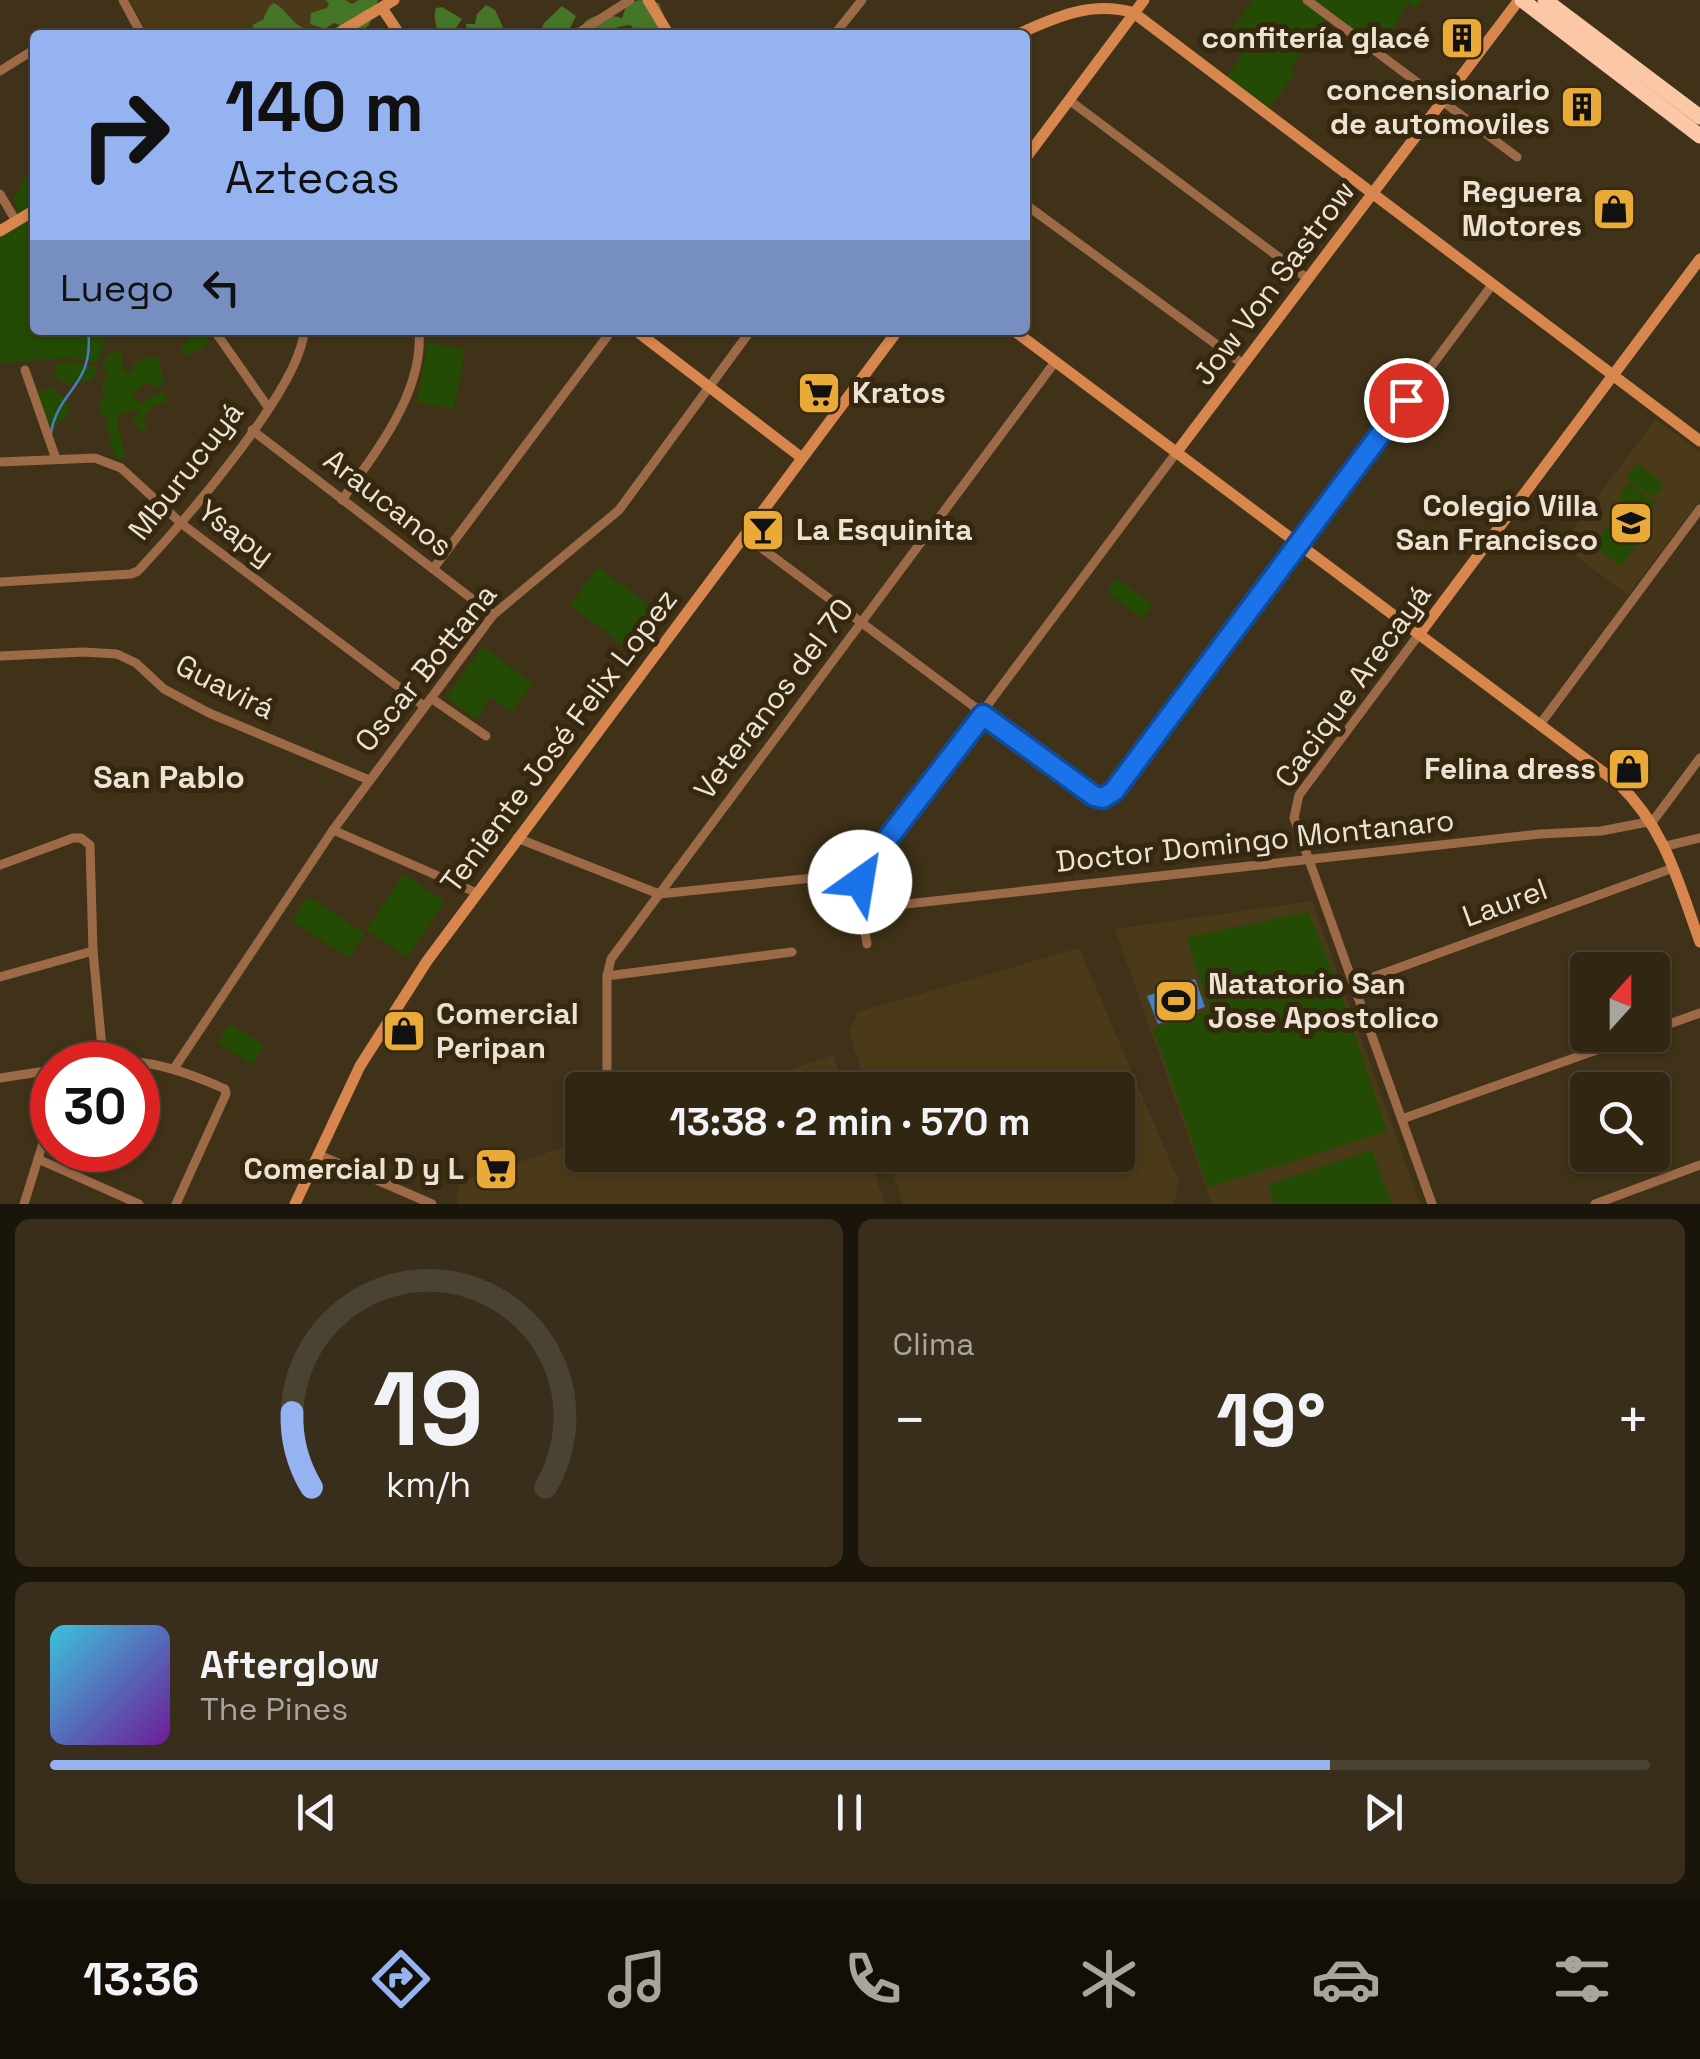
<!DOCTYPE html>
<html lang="es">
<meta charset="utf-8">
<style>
body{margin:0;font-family:"Space Grotesk",sans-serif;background:#382e1b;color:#f1f3f6;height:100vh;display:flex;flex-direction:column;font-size:38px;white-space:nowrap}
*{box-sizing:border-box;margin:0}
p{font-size:32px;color:#a8a59f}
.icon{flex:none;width:55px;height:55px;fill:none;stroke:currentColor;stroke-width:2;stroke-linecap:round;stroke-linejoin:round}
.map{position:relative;height:1204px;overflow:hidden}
.drawer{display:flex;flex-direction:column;gap:15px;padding:15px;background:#1a150a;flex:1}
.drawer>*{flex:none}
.banner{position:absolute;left:30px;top:30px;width:1000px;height:305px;border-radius:10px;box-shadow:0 2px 8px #0004,0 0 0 2px #4b4332;background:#95b2f1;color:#111;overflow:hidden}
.needle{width:65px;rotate:21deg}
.buttons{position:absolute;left:1570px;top:952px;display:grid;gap:20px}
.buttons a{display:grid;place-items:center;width:100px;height:100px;border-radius:10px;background:#302612;box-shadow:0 2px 8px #0004,0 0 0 2px #4b4332;font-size:50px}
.speed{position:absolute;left:30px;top:1042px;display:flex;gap:20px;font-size:50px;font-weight:700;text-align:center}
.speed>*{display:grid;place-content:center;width:130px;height:130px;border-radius:50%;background:#302612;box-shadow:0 2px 8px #0004,0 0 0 2px #4b4332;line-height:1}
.speed .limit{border:15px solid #d22;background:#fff;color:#111}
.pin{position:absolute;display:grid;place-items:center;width:85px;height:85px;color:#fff;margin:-42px;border:5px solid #fff;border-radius:50%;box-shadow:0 2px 10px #0007}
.me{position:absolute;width:110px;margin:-55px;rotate:32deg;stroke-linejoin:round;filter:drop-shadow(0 0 8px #0008)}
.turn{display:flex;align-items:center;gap:35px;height:210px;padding:0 30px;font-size:45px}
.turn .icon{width:130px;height:130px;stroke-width:2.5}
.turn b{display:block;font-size:70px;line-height:85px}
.then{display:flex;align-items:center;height:95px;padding:0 30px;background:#0003;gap:20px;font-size:38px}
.big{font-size:75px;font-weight:800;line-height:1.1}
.drawer .widget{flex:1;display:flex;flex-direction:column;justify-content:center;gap:15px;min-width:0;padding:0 35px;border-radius:15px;background:#382e1b}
.drawer .dial{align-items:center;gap:0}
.dial svg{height:260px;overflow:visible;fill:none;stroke:#4b4332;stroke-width:7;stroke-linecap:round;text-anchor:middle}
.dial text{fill:#f1f3f6;stroke:none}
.song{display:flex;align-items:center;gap:30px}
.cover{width:120px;height:120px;border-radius:15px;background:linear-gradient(135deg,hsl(190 70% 55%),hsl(280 70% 35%))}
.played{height:10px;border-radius:5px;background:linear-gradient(90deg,#95b2f1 80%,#4b4332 80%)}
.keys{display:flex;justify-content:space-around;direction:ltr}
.heat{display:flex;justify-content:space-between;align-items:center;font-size:55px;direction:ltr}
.drawer .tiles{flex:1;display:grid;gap:15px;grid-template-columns:1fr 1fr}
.widget:last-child{grid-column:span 2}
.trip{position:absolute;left:565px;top:1072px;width:570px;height:100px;border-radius:10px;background:#302612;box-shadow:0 2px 8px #0004,0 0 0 2px #4b4332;font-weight:800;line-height:100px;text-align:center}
.tab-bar{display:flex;height:160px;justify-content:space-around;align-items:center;background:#130f07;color:#a8a59f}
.tab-bar .icon{width:70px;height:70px}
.tab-bar .active{color:#95b2f1}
.tab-bar b{font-size:45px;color:#f1f3f6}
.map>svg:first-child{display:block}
.built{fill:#4b3a19}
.green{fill:#234b03}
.forest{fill:#457527}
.water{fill:#4480c3}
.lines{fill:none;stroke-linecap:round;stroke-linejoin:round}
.stream{stroke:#4480c3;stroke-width:2.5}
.street{stroke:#9d6a48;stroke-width:9}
.secondary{stroke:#d7864d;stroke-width:11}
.highway{stroke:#fac7a7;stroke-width:15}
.route-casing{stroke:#114b97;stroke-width:25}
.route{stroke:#1a73e8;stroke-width:18}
.labels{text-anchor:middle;stroke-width:10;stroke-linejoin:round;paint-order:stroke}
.poi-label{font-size:30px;font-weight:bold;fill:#ece3d4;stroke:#35280e;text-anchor:end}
.street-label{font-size:30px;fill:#ece3d4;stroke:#35280e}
.neighbourhood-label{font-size:32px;font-weight:bold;fill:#ece3d4;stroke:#35280e}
</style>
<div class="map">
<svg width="1700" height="1204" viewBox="0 0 1700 1204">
<rect width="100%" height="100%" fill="#403218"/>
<!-- built -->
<g class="built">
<path d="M130,0H362L305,35H149Z"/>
<path d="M1656,419L1700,452V500L1628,595L1561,545Z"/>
<path d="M1312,901L1420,1204H1212L1115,929Z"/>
<path d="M1079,948L1179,1182L1174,1204H903L887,1155H1118V1090H867L849,1032L858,1012Z"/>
<path d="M833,1055L845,1090H730Z"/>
<path d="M582,1141V1155H868L885,1204H457L458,1183Z"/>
</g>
<!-- green -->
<g class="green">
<path d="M1253,0H1302L1326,17L1290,69L1295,73L1270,108L1227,77L1244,51L1226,38Z"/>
<path d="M1311,0H1422L1416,8L1408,3L1380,51Z"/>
<path d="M26,176L35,180L33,206L19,214L13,199Z"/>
<path d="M35,214V330H107C107,341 101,354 96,363L70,358L0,363V234Z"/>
<path d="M184,330H198V336L204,334L210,342L195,352L183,355L181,348L189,338Z"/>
<path d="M428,342L465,349L454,409L417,402Z"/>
<path d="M113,352H121L124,372L131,373L134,364L146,358H158L164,381L161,388L146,383L131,394L140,404L160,392L168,395L165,402L153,406L142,419L147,426L142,432L133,420L139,412L134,409L128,413H120L117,421L125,456L117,461L109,439L113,435L106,432L108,422L98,406L104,396L101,383L109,374L103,368V360Z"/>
<path d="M68,362L95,366L96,374L92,380L67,385L56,377L54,365Z"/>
<path d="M52,386L67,404L69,415L55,426L49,423L42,413L38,393Z"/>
<path d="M1637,463L1664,484L1654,498L1626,478Z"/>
<path d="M1629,483L1656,503L1645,518L1618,497Z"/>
<path d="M1623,505L1651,526L1620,566L1593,546Z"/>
<path d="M598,567L666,618L638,656L570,605Z"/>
<path d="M1117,579L1153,605L1142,619L1107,592Z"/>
<path d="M483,646L533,684L511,712L491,697L476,719L446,698L460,677L480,690L461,675Z"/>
<path d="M404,874L445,901L407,957L366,930Z"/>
<path d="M308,896L365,933L349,958L292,921Z"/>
<path d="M1308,912L1340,989L1387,1131L1208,1188L1153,1028L1210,1010L1186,937Z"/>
<path d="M230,1024L264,1046L252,1065L218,1043Z"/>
<path d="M1372,1150L1391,1204H1274L1268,1185Z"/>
</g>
<!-- forest -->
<g class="forest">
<path d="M325,0H345L352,4L359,0H378L369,25L359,34L334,23L325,29L310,24L311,13L327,8L329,3Z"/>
<path d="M639,0L659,3L671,35H640L630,25L618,27L608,35H583L582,25C593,12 606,14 622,18L627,4Z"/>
<path d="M274,3C287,10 292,24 304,28L305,35L256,34L252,25L263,20L269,7Z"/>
<path d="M486,5L495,10L503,27L497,33L487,28L492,35H475L467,31L466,24H475L477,14Z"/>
<path d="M562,6L576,16L567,34L539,35L544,23Z"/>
<path d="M442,7L462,19L451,35H440C436,31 433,13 436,8Z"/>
</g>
<!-- water -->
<path class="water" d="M1195,979L1205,1007L1158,1024L1147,996Z"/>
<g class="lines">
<!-- stream -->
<path class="stream" d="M51,433C58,389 95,386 88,330"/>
<!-- street -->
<g class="street">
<path d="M123,0L142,35"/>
<path d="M1307,0L1517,157"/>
<path d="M575,35L630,0"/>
<path d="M834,35L862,0"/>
<path d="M0,71L35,49"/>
<path d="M1069,100L1308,279"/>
<path d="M0,194L16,221"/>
<path d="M1025,204L1243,364"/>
<path d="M214,330L268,407"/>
<path d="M25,370L56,459"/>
<path d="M252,430L493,615"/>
<path d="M0,462L95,458L121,468L182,524L424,706"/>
<path d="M342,500C376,451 424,393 419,330"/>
<path d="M744,535L1094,796L1103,798L1114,791L1492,285"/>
<path d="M433,569L612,330"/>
<path d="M0,582L131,574L138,571C180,526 302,387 304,330"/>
<path d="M1420,633L1299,795L1294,818L1432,1204"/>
<path d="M0,656L83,652L117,654L136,663L164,689L209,713L369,780"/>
<path d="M431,698L486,736"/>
<path d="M1541,723L1700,509"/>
<path d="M333,830L477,893"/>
<path d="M517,838L659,894L862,873"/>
<path d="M1666,846L1700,838"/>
<path d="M0,865L73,838H81L90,845L93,951L103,1059"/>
<path d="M861,909L1540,834L1601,831L1653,821L1700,758"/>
<path d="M867,944L861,909L862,873L1176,453"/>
<path d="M607,976L792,952"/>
<path d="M0,977L93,951"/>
<path d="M1354,984L1673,868"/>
<path d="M1652,1030L1700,1013"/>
<path d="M76,1065C130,1053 176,1067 225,1089L226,1094L176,1204"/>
<path d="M175,1067L333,830L493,615L619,510L751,330"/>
<path d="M0,1078L52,1070"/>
<path d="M607,1090V976L611,959L1055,362"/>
<path d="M1402,1119L1639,1035"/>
<path d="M319,1155L432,1204"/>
<path d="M38,1159L139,1204"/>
<path d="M24,1204L52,1114"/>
<path d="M1595,1204L1700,1165"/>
</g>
<!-- secondary -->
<g class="secondary">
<path d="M648,0L669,35"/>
<path d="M382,8L400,35"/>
<path d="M335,35L394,0"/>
<path d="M1016,35C1054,18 1091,0 1134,13L1700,441"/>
<path d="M1025,159L1144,0"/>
<path d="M0,231L35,210"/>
<path d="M635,330L802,458"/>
<path d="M1013,330L1619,784C1666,830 1678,882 1700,942"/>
<path d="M1176,453L1519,0"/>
<path d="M1420,633L1700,259"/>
<path d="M295,1204L360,1066L427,961L898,330"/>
</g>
<!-- highway -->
<g class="highway">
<path d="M1522,0L1700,136"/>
<path d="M1545,0L1700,117"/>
</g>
</g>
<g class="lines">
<!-- route casing -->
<g class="route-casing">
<path id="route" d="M860,882L862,872L983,715L1094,796L1103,798L1114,791L1406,400"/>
</g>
<!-- route -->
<use href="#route" class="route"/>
</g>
<!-- icons -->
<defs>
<g id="building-square" transform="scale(2.25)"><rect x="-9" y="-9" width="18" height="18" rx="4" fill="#eaaa38" stroke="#35280e"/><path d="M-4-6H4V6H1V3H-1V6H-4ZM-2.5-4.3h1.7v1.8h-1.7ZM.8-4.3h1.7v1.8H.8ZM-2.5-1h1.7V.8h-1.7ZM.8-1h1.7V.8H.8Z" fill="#111"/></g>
<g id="shop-square" transform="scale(2.25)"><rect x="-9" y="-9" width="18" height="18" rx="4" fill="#eaaa38" stroke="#35280e"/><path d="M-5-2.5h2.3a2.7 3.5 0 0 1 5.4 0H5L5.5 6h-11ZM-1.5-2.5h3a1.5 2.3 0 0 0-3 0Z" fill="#111"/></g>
<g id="supermarket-square" transform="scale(2.25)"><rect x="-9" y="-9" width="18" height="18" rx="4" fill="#eaaa38" stroke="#35280e"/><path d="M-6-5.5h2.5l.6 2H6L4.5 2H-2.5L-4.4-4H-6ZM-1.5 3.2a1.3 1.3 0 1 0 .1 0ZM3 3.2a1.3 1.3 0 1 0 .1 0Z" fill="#111"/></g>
<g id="school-square" transform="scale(2.25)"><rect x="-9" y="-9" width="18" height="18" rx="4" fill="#eaaa38" stroke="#35280e"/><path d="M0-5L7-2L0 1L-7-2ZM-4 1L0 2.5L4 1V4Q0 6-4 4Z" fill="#111"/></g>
<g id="bar-square" transform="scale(2.25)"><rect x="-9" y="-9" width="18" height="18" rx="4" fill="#eaaa38" stroke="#35280e"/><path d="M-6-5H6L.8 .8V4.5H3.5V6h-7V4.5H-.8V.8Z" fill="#111"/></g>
<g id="stadium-square" transform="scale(2.25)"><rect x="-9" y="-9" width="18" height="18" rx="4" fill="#eaaa38" stroke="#35280e"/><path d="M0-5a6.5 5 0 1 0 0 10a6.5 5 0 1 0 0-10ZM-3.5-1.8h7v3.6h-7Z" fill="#111"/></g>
</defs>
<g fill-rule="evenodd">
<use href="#building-square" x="1462" y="38"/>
<use href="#building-square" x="1582" y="107"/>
<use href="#shop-square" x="1614" y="209"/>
<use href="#supermarket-square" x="819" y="393"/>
<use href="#school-square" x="1631" y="523"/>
<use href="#bar-square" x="763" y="530"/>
<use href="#shop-square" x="1629" y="769"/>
<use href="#stadium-square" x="1176" y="1001"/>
<use href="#shop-square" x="404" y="1031"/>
<use href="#supermarket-square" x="496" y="1169"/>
</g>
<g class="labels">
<!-- poi labels -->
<g class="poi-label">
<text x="1430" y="48">confitería glacé</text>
<text x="1550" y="100">concensionario<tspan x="1550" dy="34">de automoviles</tspan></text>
<text x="1582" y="202">Reguera<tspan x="1582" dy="34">Motores</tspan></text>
<text x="852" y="403" text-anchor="start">Kratos</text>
<text x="1598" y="516">Colegio Villa<tspan x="1598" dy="34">San Francisco</tspan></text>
<text x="796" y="540" text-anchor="start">La Esquinita</text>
<text x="1596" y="779">Felina dress</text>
<text x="1208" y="994" text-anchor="start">Natatorio San<tspan x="1208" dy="34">Jose Apostolico</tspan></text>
<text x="436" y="1024" text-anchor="start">Comercial<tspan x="436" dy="34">Peripan</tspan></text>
<text x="464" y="1179">Comercial D y L</text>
</g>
<!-- street labels -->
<g class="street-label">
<text transform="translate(1274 283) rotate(-53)" y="10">Jow Von Sastrow</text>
<text transform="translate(186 471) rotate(-52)" y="10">Mburucuyá</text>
<text transform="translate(388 503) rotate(38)" y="10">Araucanos</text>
<text transform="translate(236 533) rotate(37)" y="10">Ysapy</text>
<text transform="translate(426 668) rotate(-51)" y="10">Oscar Bottana</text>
<text transform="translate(1353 686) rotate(-54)" y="10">Cacique Arecayá</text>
<text transform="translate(225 687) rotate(27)" y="10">Guavirá</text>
<text transform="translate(774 699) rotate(-53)" y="10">Veteranos del 70</text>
<text transform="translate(559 741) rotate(-53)" y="10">Teniente José Felix Lopez</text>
<text transform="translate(1255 841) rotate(-6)" y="10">Doctor Domingo Montanaro</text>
<text transform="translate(1505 903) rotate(-20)" y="10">Laurel</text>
</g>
<!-- neighbourhood labels -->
<g class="neighbourhood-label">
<text x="169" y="788">San Pablo</text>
</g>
</g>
</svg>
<div class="buttons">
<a><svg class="needle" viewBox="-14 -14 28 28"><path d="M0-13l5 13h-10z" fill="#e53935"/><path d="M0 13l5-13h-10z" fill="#a8a59f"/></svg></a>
<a><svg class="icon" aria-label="search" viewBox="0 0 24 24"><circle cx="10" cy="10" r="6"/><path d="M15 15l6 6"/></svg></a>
</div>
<div class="speed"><div class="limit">30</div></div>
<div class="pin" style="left:1406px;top:400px;background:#d93025"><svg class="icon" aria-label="arrive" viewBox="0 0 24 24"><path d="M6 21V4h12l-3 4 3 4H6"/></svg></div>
<svg class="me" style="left:860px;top:882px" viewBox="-20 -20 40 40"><circle r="19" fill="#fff"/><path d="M0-13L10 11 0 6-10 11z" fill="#1a73e8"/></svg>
<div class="trip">13:38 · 2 min · 570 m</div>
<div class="banner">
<div class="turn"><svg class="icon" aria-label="right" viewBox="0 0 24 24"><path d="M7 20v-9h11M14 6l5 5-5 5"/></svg><div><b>140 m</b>Aztecas</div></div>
<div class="then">Luego<svg class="icon" aria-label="left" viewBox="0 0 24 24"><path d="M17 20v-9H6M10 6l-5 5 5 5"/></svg></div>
</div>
</div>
<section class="drawer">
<div class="tiles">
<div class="widget dial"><svg viewBox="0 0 100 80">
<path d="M14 69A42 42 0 1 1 86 69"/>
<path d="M14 69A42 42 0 0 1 8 46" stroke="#95b2f1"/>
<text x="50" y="56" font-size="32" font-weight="700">19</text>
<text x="50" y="72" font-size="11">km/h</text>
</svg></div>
<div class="widget"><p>Clima</p>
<div class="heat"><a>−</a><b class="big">19°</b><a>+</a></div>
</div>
<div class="widget">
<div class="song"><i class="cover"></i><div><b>Afterglow</b><p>The Pines</p></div></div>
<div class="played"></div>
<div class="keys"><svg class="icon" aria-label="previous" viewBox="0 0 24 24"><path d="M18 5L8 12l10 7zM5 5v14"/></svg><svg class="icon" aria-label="pause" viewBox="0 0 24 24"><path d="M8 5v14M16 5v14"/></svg><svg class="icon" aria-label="next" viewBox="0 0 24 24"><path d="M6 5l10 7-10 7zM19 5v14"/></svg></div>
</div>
</div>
</section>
<nav class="tab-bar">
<b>13:36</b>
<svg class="icon active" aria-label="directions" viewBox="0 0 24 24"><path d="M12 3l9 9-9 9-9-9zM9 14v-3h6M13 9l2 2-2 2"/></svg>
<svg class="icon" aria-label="music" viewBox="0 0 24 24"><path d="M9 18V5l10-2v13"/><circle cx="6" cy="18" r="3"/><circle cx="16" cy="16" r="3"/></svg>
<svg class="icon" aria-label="phone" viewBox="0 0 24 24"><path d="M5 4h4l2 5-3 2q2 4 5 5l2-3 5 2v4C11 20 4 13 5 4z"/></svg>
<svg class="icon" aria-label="climate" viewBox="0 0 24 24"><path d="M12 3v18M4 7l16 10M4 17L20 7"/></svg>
<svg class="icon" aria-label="car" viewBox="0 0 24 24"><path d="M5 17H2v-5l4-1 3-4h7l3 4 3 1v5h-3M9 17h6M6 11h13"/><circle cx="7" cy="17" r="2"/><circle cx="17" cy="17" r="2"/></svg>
<svg class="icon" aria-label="filters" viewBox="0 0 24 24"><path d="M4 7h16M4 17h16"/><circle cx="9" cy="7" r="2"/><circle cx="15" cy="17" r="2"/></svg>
</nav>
